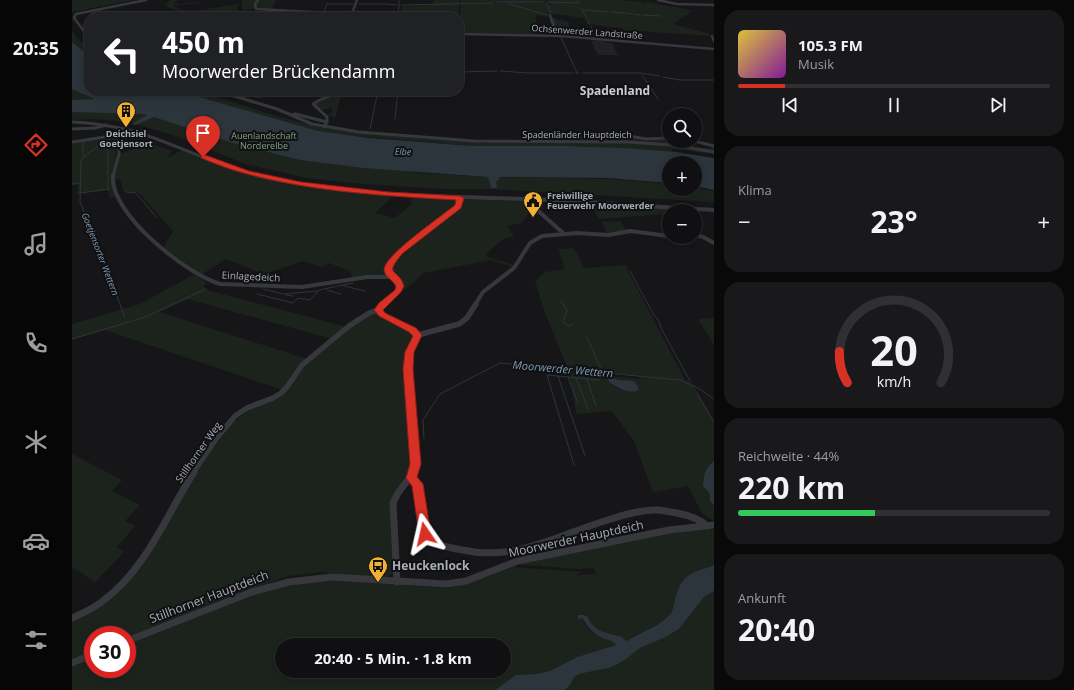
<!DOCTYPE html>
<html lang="de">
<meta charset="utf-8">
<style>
body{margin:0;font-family:"Open Sans",sans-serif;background:#19191b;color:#f1f3f6;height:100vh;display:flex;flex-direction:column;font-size:15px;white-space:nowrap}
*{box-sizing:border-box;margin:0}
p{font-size:13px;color:#9c9d9f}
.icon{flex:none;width:22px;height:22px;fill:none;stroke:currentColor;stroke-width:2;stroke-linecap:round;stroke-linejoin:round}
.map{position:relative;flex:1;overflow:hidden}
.details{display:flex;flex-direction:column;gap:10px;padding:10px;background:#09090a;width:360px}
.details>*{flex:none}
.guide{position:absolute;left:12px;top:12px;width:380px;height:84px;border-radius:16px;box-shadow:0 2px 10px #0003,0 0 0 1px #303032;background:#202124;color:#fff;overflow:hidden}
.buttons{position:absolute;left:590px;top:108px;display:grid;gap:8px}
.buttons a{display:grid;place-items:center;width:40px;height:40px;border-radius:50%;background:#101012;box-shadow:0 2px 10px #0003,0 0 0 1px #303032;font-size:20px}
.speed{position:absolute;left:12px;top:626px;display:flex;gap:8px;font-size:20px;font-weight:700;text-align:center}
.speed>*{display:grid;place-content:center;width:52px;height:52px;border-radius:50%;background:#101012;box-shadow:0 2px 10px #0003,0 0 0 1px #303032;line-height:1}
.speed .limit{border:6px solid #d22;background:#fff;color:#111}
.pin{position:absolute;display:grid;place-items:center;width:34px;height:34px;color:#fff;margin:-41px -17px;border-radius:50% 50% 50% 0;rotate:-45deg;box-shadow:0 0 4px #0007}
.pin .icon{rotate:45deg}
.me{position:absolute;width:44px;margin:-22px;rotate:349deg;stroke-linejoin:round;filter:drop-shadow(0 0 3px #0008)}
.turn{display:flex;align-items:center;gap:14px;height:84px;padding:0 12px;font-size:18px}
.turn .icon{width:52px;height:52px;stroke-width:2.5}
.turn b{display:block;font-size:28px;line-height:34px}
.big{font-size:30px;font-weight:700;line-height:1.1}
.details .card{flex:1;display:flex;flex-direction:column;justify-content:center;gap:6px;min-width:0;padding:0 14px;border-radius:16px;background:#19191b}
.details .dial{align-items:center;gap:0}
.dial svg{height:104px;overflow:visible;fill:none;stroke:#303032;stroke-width:7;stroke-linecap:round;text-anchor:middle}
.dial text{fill:#f1f3f6;stroke:none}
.song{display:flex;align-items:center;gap:12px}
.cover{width:48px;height:48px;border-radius:6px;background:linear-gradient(135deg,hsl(50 70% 55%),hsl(290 70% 35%))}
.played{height:4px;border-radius:2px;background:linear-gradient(90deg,#d93025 15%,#303032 15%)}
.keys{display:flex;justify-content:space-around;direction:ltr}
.heat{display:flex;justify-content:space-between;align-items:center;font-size:22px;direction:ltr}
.charge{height:6px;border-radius:3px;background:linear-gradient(90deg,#34c759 44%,#303032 0)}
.trip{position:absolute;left:203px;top:638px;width:236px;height:40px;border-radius:20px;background:#101012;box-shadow:0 2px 10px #0003,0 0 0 1px #303032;font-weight:700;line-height:40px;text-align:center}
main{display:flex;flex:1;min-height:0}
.tabs{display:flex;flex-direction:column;width:72px;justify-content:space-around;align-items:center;background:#060607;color:#9c9d9f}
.tabs .icon{width:28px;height:28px}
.tabs .on{color:#d93025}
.tabs b{font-size:18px;color:#f1f3f6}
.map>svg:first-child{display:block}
.built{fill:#222225}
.green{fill:#1c231d;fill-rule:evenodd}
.water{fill:#2c353c}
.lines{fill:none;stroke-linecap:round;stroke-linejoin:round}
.stream{stroke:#2c353c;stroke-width:1}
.minor-far4{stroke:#37383d;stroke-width:2.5}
.minor-far3{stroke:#37383d;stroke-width:3}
.minor-far2{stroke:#37383d;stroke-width:4}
.minor-far1{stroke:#37383d;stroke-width:5.5}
.minor{stroke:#37383d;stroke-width:7}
.route{fill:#d93025;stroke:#8d1f18}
.labels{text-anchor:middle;stroke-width:4;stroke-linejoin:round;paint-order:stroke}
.far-street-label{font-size:9px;fill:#a8adb8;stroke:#111113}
.far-poi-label{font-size:9px;font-weight:bold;fill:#a8adb8;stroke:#111113}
.far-park-label{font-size:9px;fill:#7fa381;stroke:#111113}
.far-water-label{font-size:9px;font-style:italic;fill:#7f9bb3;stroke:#111113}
.street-label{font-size:10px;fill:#a8adb8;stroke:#111113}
.water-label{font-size:11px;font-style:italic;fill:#7f9bb3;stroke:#111113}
.far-district-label{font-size:12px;font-weight:bold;fill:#c9ccd4;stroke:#111113}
.near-street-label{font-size:12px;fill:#a8adb8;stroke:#111113}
.near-poi-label{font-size:12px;font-weight:bold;fill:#a8adb8;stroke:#111113;text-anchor:start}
</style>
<main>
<nav class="tabs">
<b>20:35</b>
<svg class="icon on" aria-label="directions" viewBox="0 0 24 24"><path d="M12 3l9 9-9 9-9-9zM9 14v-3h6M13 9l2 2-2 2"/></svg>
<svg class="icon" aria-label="music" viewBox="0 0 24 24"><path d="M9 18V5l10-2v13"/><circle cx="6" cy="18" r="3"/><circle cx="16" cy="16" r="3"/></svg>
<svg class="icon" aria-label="phone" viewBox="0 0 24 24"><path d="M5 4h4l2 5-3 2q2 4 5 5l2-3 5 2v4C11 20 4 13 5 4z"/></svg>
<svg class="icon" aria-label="climate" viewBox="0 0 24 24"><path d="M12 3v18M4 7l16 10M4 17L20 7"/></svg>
<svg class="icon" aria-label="car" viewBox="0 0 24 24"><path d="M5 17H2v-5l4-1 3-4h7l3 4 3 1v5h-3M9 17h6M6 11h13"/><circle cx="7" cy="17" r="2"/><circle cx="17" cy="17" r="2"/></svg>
<svg class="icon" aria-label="filters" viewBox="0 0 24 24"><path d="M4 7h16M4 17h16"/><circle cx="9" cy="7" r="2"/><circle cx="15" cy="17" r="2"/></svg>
</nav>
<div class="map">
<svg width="642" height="690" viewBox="0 0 642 690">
<rect width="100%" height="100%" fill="#161618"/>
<!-- built -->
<path class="built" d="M525,40L540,43L546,55H526L519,41Z"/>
<!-- green -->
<g class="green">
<path d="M0,0H62L0,12Z"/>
<path d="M98,0H107L101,3L108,4L125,2L126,3L101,6C114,16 151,6 166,4L165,11L134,13L121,17H91L116,14L95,7L94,5Z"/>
<path d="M170,0H204L200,9L187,8L170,11Z"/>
<path d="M362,0H388L386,16L337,15L388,17L389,4L433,3L439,5L438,3H475L478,5L475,0H547L570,2L572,3V5L575,2L619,10L616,14L601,24L638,34L639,36L551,30L549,28L516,24L512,18L474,13L446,6L476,15L477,17L464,15L465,34L387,33V17H333L335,15L329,12L331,6L361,5Z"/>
<path d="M389,0H469L470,2L389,3Z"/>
<path d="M480,18L496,22L499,31L484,30Z"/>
<path d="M0,31L4,37L17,49V91H126L201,115L246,127L283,132L357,139L584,144L642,152V154L600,149V151L615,153H603L513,146H400L261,134L345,173L415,177L536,179L597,184V189L623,188L642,191V202L418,189H371L290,184L235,178L174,164L103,136L62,123L24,119L0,120Z"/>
<path d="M172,91H201L202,93L187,99L167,93Z"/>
<path d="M270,92L263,118L255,114L260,113V108L249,110L243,106L244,102C252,98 261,97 270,92Z"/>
<path d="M490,135L540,136L577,141L597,139V141H611V143L631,148H642V151C585,141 528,139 470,139Z"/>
<path d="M45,136L44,156L40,180L46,196L38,198L36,190L5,194L6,185H0V143Z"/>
<path d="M77,143L100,151L96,156L98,157L111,149C128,157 144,165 162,170C213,187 268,192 321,196L303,213L323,218L339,205L340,197L385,199L384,206L327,251L318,261L314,270V275L313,276L281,278L278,271L257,263L250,267L231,261L192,274L154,259L130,274L91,248L101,231L66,192H52L48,179L41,180L48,154Z"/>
<path d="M391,199L459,201L460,208L450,223L435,226L442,236L431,239L414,254L416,257L442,265L441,267L419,260L351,273L340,284L313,304L328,291L329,284L318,270C328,247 368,223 388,207Z"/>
<path d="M518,204L616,210L617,211H597V214L527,219Z"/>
<path d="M548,221L555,231L536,234L529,222Z"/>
<path d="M502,248L512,268L553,265L613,380L620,383L642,421V461C632,466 633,480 633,489L638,494L640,504L642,506V521L630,513L616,486L581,492L562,441L540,411L504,414L497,372L569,379L565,376L496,369L473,313L463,281L473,272L493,269L486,249ZM537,378C541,378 545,381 549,380C558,380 564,380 567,390C558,394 543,389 536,381Z"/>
<path d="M121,275L125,276L135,283L131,286L135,290L275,327L260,339L116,299L88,312L235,359L222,371L211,390L33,330L0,340V324L68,304Z"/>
<path d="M302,312L343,334L334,359L340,465L338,474L325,488L319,503L321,572L315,578L248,572L217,576L143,602L55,639V635H21V652L0,660V621L28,607L51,586L135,457L159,424L178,409L195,403L209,396L217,389L227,371L278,328Z"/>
<path d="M642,318V345L626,319Z"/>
<path d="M0,454L50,480L40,491L68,505L53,521L63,526L45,547L52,552L23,582L2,568L0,569Z"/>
<path d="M642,529V565C622,572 610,575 604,597C602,603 602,610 597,615C586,626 568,632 554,641C551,639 550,636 546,636C537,634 518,631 517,619L510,617L512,619C513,636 536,635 544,645L505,657L478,671L464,674L444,675L423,690H0V667L21,658V669H55V645L187,593L230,582L270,581L374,588L396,584L441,567L510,572L505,574L506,575L524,574L521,568L506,569L467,566V564L466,566L449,565V564L594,533ZM210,645H432V671H210Z"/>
<path d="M642,591V690H493L498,685L502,677L507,674L536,668L568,648L594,637L607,629L632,597Z"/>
</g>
<!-- water -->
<g class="water">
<path d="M0,42L17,56V91H106L246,131L297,138L400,146H495L551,148L603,152L642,158V190L623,186V163H597V183L536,178L427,177V180L424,181L425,188H419L416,177L292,168L228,160L161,143L82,117L63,125L60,124L75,115L72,114L0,112V100L23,99L0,89Z"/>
<path d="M538,378C541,378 545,380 548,380C557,381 564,378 567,390C558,395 545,388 537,382L536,379Z"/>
<path d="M642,461V506L638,501V494L631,486C631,477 634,466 642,461Z"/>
<path d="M642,565V591L632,597L607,629L594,637L568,648L554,659L546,664L536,668L507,674L502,677L498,685L493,690H423L444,675L464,674L478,671L505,657L544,645C541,641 537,640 533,639C523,635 514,627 511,618L506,619V615H512L516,617C522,632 532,632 546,636C550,636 551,639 555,641C568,632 589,626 599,613C602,608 602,602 604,596C611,572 622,573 642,565Z"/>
</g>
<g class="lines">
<!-- stream -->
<g class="stream">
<path d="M327,0V5"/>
<path d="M505,0L507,3"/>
<path d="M425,2H430"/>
<path d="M431,2H472V0"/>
<path d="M474,2L479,13"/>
<path d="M476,2L507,3"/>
<path d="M434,3L476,15"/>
<path d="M287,4H311"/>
<path d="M313,4L325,5"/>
<path d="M327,5L326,13L332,15"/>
<path d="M329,5L421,3"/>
<path d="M510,9L515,18"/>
<path d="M512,10L536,12"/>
<path d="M252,11L255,4H281"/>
<path d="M204,12H223"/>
<path d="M539,12L553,13"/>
<path d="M555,13L560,14"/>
<path d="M562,14L568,15"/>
<path d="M335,15L375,17"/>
<path d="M570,15L588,16"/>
<path d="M178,17L185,13"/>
<path d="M194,17L196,12"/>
<path d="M481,18L486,34"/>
<path d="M516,21L517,24"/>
<path d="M519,26L522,34"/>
<path d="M489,37L505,73"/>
<path d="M428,71L456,73H501"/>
<path d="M387,72L425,71"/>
<path d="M503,73H507"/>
<path d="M510,73H568L588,76"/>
<path d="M570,75L586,99"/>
<path d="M591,77L608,80H642"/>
<path d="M323,119L326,91"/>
<path d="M298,129L305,95L304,93"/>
<path d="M37,139L16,153L9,161L8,202L30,255L53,318"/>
<path d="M36,141V190"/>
<path d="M11,142V157"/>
<path d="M0,184L7,183"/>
<path d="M54,192L64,193L85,218"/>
<path d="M8,193L37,189"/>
<path d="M558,271L583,317L586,319L589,328L618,381"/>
<path d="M268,285L293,291"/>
<path d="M191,289L211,294"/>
<path d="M255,290L269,294"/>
<path d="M185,294L221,303L226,298L238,300L247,290L281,283"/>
<path d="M212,294L245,291"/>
<path d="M214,295L221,296"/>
<path d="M489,301L495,310L491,322L496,326L501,324"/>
<path d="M515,337L529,369"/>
<path d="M0,339L73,317L134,289"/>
<path d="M486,376L513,456"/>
<path d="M496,377L506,403"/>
<path d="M504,378L516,409"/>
<path d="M515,379L524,406"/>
<path d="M625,393L642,422"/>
<path d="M352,439L351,420L368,394L428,363L608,380L626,388L642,399"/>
<path d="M502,465L475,375L527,380"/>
</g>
<!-- minor-far4 -->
<g class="minor-far4">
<path d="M186,0L183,4L184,9L280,14"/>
<path d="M586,0L605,4L642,5"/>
<path d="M478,15L484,35"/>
<path d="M279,16L285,0"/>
<path d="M387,34L490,36L642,49"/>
<path d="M640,36L642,41"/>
<path d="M17,38L2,18L4,14L74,0"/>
</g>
<!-- minor-far3 -->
<g class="minor-far3">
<path d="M146,91L205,109L240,124L287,132L402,141L555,142L600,145L642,152"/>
<path d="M220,115L223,114L255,122"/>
<path d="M0,122C21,123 41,126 61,131C104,144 145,166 189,176"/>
<path d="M252,127L255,122V117L241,104C249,97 260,98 267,91"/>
<path d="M0,129L23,128L34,125"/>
<path d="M467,140L468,138L495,134L540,133L574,139L597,138"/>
<path d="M622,141L642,146"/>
<path d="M0,142L46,135"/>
<path d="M41,176L47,154L46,135"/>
</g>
<!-- minor-far2 -->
<g class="minor-far2">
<path d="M41,175C37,214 115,274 148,284L230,287L295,277H319C334,291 320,295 309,305"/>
<path d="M184,175C273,196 362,196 452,199C515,201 579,207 642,210"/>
<path d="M462,200L463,208L491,233"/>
<path d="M623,235L631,237L642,243"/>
<path d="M319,277L316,268L328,252L386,206L388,198"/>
<path d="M403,305L411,292L442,268L458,243L470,236L505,233L537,235L558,231L597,236"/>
</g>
<!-- minor-far1 -->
<g class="minor-far1">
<path d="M306,310C317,322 335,323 346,335"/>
<path d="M346,335L387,324L395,318L404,304"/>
<path d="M121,473L144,439L163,416L175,408L201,398L209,393L215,387L230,365L277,326L297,313L306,310L310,304"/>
<path d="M342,473L343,469L336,359L337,352L346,335"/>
</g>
<!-- minor -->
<g class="minor">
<path d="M339,478C357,493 339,526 358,539C367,546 379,548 390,550C446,562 487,534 539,519C554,514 571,509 587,510C593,511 599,512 605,513C615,515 627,518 635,526"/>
<path d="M325,582L321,503L326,493L342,472"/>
<path d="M0,618C11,613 23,608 32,600C74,569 95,514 122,472"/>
<path d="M55,641L180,592L217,582L260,577L374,584L394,581L446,561L597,530L642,525"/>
<path d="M0,663L21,654"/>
</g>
</g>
<!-- route -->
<path class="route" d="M129,155H133L177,171L229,182L316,192L388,196L392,198L389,208L331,253C310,277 327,268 332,286L329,292L311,310L313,313L344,328L350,335L342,352L341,369L349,464L345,477L351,484L359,534L357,537L353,539L348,537L347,534L340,486L334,478L338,464L331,369L333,352L341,336L337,332L307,316L302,310L307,303L323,290L324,286C321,280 312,277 312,269C314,254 370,216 383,205L384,200C314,196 243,192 175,174C159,170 144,164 129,158Z"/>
<!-- icons -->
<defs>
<g id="building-pin" transform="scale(1)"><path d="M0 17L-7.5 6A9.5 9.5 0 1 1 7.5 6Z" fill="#f2b134" stroke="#111113"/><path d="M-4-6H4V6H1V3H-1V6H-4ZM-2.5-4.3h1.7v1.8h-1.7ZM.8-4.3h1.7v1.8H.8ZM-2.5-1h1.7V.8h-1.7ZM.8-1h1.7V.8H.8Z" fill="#111"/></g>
<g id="civic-pin" transform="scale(1)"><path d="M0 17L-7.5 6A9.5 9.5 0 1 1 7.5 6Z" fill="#f2b134" stroke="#111113"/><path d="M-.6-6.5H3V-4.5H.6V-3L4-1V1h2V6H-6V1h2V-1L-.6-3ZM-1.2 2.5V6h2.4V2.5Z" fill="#111"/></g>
<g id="bus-pin" transform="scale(1)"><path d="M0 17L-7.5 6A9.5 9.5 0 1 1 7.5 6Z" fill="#f2b134" stroke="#111113"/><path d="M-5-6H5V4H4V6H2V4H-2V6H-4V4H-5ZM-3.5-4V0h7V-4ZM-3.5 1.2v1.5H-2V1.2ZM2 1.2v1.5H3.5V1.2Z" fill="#111"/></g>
</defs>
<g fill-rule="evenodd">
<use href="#building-pin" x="54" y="111"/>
<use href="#civic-pin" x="461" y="201"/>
<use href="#bus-pin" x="306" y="566"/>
</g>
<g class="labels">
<!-- far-street labels -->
<g class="far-street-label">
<text transform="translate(515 32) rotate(4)" y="3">Ochsenwerder Landstraße</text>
<text x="505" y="138">Spadenländer Hauptdeich</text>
</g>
<!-- far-poi labels -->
<g class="far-poi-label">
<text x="54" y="137">Deichsiel<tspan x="54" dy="10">Goetjensort</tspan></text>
<text x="475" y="199" text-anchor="start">Freiwillige<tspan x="475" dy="10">Feuerwehr Moorwerder</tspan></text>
</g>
<!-- far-park labels -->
<g class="far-park-label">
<text x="192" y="139">Auenlandschaft<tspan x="192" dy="10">Norderelbe</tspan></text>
</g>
<!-- far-water labels -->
<g class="far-water-label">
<text transform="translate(331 152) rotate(1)" y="3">Elbe</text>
<text transform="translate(28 254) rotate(69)" y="3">Goetjensorter Wettern</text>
</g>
<!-- street labels -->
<g class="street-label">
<text transform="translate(179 276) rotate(3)" y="4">Einlagedeich</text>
<text transform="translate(126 452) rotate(-55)" y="4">Stillhorner Weg</text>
</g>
<!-- water labels -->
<g class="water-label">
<text transform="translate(491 369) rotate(5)" y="4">Moorwerder Wettern</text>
</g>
<!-- far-district labels -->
<g class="far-district-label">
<text x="543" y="95">Spadenland</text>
</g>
<!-- near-street labels -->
<g class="near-street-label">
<text transform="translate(504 539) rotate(-12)" y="4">Moorwerder Hauptdeich</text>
<text transform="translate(137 597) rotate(-21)" y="4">Stillhorner Hauptdeich</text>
</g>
<!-- near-poi labels -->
<g class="near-poi-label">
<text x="320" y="570">Heuckenlock</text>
</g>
</g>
</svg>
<div class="buttons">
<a><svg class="icon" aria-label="search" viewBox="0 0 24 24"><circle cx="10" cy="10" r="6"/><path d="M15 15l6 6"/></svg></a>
<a>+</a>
<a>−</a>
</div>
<div class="speed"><div class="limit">30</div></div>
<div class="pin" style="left:131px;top:157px;background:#d93025"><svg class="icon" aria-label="arrive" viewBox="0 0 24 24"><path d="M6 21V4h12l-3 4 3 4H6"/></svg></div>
<svg class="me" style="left:353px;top:534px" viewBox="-20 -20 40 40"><path d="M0-17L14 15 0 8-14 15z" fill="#d93025" stroke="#fff" stroke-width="4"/></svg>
<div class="trip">20:40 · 5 Min. · 1.8 km</div>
<div class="guide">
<div class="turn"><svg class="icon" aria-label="left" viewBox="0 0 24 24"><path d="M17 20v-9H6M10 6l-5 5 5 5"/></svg><div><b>450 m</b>Moorwerder Brückendamm</div></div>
</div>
</div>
<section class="details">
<div class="card">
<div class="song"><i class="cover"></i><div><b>105.3 FM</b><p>Musik</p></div></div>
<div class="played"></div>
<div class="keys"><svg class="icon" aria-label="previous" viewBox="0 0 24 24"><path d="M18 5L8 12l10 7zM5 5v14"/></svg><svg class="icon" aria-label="pause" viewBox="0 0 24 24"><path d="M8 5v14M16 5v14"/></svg><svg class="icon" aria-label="next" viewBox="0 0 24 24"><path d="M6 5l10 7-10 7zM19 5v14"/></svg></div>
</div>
<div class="card"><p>Klima</p>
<div class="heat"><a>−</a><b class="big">23°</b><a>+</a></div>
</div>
<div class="card dial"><svg viewBox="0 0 100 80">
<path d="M14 69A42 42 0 1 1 86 69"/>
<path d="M14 69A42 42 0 0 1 8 45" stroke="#d93025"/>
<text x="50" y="56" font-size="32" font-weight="700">20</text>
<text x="50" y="72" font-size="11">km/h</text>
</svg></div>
<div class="card"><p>Reichweite · 44%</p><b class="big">220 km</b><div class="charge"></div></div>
<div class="card"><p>Ankunft</p><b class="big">20:40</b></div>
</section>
</main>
